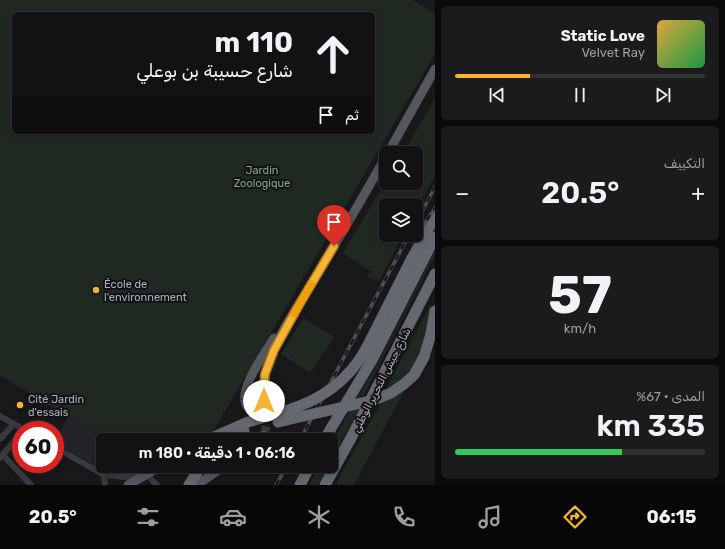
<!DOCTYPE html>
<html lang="ar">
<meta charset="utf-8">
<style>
body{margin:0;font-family:Rubik,"Noto Naskh Arabic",sans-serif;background:#1b1b1d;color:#f1f3f6;direction:rtl;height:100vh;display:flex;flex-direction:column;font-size:15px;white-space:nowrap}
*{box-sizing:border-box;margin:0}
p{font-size:13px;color:#9c9ea0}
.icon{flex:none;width:22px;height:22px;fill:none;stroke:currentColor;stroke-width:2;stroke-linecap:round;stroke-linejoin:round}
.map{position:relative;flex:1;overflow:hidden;direction:ltr}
.sheet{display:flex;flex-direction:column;gap:6px;padding:6px;background:#0a0a0b;width:290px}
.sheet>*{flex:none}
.guide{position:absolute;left:12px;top:12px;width:363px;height:122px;border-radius:6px;box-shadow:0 2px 10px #0003,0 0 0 1px #313234;direction:rtl;background:#121214;color:#f1f3f6;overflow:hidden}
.fabs{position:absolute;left:379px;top:146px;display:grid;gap:8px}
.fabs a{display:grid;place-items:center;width:44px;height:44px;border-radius:6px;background:#121214;box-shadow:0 2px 10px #0003,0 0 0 1px #313234;font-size:20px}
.speed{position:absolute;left:12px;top:421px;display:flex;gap:8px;font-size:20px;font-weight:700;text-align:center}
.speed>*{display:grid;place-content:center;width:52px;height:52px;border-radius:50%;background:#121214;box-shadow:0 2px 10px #0003,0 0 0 1px #313234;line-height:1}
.speed .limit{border:6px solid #d22;background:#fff;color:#111}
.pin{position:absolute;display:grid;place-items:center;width:34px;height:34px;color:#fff;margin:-41px -17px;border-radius:50% 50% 50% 0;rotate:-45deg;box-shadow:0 0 4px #0007}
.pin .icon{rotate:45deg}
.me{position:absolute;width:44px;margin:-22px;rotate:0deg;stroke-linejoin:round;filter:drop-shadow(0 0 3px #0008)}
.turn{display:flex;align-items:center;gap:14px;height:84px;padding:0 16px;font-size:18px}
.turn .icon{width:52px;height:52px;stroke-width:2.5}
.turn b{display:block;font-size:28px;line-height:34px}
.then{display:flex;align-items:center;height:38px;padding:0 16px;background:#0003;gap:8px;font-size:15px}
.big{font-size:30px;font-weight:600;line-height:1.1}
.sheet .card{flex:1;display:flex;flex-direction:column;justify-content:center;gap:6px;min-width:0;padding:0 14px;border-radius:6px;background:#1b1b1d}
.sheet .dial{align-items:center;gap:0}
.dial b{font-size:52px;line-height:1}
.song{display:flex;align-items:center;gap:12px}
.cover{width:48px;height:48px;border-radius:6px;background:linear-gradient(135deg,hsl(40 70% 55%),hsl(140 70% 35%))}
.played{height:4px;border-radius:2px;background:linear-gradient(90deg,#f7b434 30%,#313234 30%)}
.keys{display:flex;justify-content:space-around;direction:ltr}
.heat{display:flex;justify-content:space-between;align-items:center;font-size:22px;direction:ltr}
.charge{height:6px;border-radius:3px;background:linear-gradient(90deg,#34c759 67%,#313234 0)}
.trip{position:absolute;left:96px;top:433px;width:242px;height:40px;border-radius:6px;background:#121214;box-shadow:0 2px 10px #0003,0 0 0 1px #313234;font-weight:600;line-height:40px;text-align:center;direction:rtl}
.menu{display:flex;height:64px;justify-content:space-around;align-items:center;background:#070708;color:#9c9ea0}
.menu .icon{width:28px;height:28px}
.menu .active{color:#f7b434}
.menu b{font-size:18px;color:#f1f3f6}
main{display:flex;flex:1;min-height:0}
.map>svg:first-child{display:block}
.built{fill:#242428}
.green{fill:#202921;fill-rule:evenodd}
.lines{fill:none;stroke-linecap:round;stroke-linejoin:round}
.primary-tunnel{stroke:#35363a;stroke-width:9;stroke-dasharray:9 4.5;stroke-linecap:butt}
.minor{stroke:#393a40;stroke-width:6}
.primary{stroke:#55575f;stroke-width:9}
.motorway{stroke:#656871;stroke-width:11}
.rail-casing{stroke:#4c4e55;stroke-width:3.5}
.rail{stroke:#131315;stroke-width:2;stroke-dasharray:6;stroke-linecap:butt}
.motorway-bridge{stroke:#656871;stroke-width:11}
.route-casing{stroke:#a17522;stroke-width:10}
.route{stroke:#f7b434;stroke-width:7}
.slow{stroke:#f59e0b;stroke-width:7}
.poi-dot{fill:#f7b434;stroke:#131315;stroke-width:1.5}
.labels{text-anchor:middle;stroke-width:4;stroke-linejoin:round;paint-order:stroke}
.park-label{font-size:11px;fill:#81a683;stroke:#131315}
.poi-label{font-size:11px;fill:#aaafba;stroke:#131315;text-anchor:start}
.street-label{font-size:11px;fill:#aaafba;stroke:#131315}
</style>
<main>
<section class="sheet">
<div class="card">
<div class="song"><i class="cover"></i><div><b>Static Love</b><p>Velvet Ray</p></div></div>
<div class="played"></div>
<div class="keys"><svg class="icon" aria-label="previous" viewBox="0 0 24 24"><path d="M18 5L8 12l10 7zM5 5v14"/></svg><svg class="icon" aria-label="pause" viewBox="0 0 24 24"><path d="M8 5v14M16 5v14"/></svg><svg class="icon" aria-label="next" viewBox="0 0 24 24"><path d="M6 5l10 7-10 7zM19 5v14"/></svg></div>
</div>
<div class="card"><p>التكييف</p>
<div class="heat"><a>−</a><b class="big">20.5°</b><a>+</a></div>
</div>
<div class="card dial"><b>57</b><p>km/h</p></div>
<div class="card"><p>المدى · 67%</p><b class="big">335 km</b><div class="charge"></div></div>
</section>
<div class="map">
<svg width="435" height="485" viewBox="0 0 435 485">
<rect width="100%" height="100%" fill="#18181a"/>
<!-- built -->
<path class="built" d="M68,417L106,440H103V466H149L125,472H105L56,443L55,440Z"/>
<!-- green -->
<g class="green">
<path d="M0,0H413L435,14V54L212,433L198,440H106L0,375ZM14,14H373V132H14Z"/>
<path d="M435,99V175L416,211V205H386V235H403L379,281L366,276L372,272L343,253L386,181V183H416V153H403Z"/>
<path d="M435,250V255L364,395L357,398L379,361Z"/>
<path d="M431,303C428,341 422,370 386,389Z"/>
<path d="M304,318L334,337L310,373L281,354Z"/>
<path d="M404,391L354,485H335L381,403Z"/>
<path d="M360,408L331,461V445L350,410Z"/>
<path d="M319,466H328L318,485H309Z"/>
</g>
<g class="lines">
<!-- primary-tunnel -->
<path class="primary-tunnel" d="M264,435L267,423L265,411"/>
<!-- minor -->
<g class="minor">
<path d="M0,416L25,430"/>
<path d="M0,439L14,424"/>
<path d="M55,447L104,475L126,477L142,476"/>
<path d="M3,455L31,485"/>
<path d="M0,458L21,433"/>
<path d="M146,474L157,485"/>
<path d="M104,475L105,485"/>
</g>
<!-- primary -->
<g class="primary">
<path d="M388,153L435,69"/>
<path d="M265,410C264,396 262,382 267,368C276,338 297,307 314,280C338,239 363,198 386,156"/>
<path d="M268,414C261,415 253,415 248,408C235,392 265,354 274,338"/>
<path d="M261,440L264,435"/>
<path d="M128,485L161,466"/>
<path d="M197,485L224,466"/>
</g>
<!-- motorway -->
<g class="motorway">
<path d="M366,349L411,260L435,217"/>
<path d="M424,357L431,334L435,311"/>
<path d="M207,440L248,422L285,411"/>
<path d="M226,440L244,431"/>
<path d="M324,440L372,360L435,237"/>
<path d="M189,485L201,466"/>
<path d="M300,485L310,466"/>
<path d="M325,485L351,438L435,274"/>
</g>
<!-- rail casing -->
<g class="rail-casing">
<g id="rail">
<path d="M416,223L435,187"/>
<path d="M420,230L435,208"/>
<path d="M300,440L409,235"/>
<path d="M276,485L287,466"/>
</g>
</g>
<!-- rail -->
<use href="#rail" class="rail"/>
<!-- motorway-bridge -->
<g class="motorway-bridge">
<path d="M285,411C320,401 349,380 366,349"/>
<path d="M278,422L374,400L391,393L404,384L414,375L424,357"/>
</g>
</g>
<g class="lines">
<!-- route casing -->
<g class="route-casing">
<path id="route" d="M264,401V386L265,374L274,350L299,305L334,246"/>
</g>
<!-- route -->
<use href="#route" class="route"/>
<!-- slow -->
<path class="slow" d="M294,314L311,284"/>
</g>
<!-- markers -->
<g class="poi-dot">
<circle cx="96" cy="290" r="4"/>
<circle cx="20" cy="405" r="4"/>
</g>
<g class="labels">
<!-- park labels -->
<g class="park-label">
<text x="262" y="174">Jardin<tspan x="262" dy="13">Zoologique</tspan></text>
</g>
<!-- poi labels -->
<g class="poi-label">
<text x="104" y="288">École de<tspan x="104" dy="13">l'environnement</tspan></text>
<text x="28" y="403">Cité Jardin<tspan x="28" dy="13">d'essais</tspan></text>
</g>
<!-- street labels -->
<g class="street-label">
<text transform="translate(381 380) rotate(-63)" y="4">شارع جيش التحرير الوطني</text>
</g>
</g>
</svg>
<div class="fabs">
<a><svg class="icon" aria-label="search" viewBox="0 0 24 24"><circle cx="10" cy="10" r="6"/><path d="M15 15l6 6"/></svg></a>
<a><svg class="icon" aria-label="layers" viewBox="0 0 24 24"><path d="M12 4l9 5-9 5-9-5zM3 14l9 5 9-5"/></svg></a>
</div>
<div class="speed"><div class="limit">60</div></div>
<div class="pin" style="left:334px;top:246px;background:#d93025"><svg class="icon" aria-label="arrive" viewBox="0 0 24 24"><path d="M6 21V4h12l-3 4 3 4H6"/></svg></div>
<svg class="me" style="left:264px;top:401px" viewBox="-20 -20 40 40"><circle r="19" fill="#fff"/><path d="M0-13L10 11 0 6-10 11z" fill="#f7b434"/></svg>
<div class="trip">06:16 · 1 دقيقة · 180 m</div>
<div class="guide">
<div class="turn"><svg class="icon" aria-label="ahead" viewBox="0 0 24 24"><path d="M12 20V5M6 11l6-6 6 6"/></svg><div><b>110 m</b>شارع حسيبة بن بوعلي</div></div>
<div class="then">ثم<svg class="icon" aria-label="arrive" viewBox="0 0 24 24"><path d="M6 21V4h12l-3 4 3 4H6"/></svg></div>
</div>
</div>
</main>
<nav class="menu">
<b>06:15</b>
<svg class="icon active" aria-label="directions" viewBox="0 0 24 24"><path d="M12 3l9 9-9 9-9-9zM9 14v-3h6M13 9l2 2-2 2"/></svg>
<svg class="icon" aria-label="music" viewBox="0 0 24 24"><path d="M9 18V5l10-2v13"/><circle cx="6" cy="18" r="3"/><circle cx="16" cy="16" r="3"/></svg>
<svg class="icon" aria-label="phone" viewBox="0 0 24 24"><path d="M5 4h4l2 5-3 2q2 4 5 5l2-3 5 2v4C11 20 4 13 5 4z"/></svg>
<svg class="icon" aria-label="climate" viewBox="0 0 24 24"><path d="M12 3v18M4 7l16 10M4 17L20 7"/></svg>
<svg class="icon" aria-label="car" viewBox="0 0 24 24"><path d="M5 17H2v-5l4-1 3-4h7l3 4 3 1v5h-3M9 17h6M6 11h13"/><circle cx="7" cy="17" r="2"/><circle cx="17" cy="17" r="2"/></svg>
<svg class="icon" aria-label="filters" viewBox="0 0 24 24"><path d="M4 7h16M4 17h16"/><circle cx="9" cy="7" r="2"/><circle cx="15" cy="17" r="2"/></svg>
<b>20.5°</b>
</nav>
